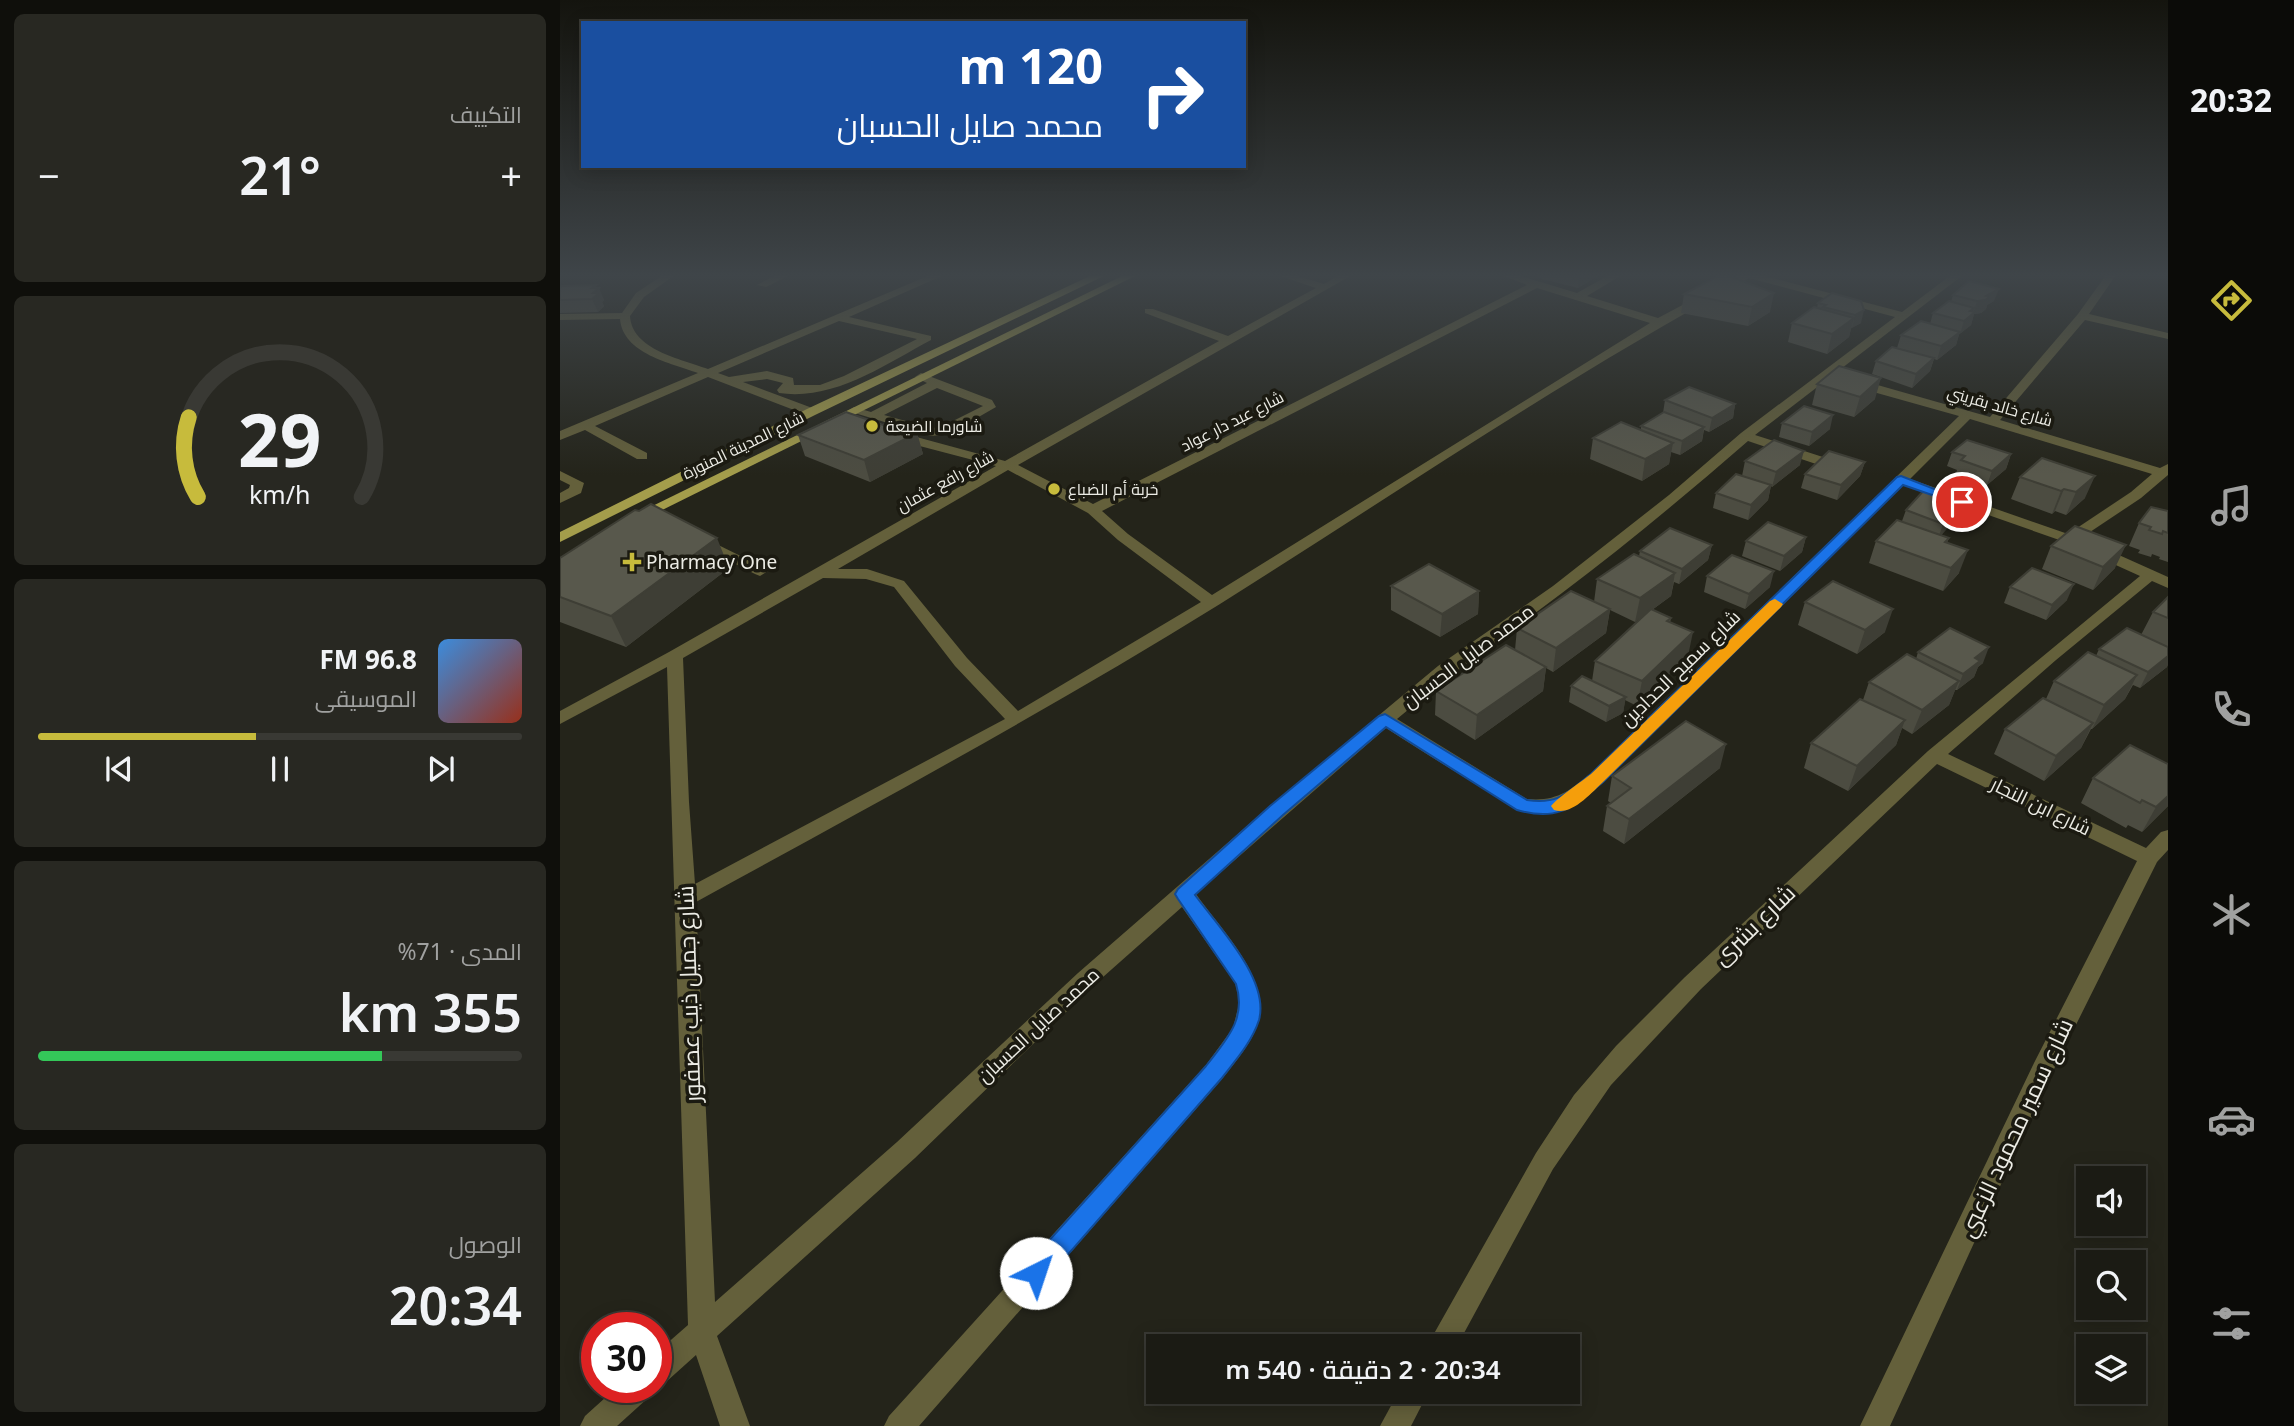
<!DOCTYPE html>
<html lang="ar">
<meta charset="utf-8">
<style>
body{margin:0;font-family:"Noto Sans",Cairo,sans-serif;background:#282822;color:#f1f3f6;direction:rtl;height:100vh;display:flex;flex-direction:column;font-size:26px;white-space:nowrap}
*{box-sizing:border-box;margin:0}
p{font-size:23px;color:#a0a1a0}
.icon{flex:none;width:38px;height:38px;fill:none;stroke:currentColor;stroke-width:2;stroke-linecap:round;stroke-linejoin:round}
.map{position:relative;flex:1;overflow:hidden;direction:ltr}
.panel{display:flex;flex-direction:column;gap:14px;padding:14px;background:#0f0f0b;width:560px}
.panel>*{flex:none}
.guide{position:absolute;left:21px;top:21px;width:665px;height:147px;border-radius:0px;box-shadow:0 4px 18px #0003,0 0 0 2px #393934;direction:rtl;background:#1a4fa0;color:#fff;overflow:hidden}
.controls{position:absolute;left:1516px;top:1166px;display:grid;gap:14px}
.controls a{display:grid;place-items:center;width:70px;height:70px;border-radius:0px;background:#1b1b14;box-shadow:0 4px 18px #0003,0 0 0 2px #393934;font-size:35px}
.speed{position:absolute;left:21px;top:1312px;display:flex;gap:14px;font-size:35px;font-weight:700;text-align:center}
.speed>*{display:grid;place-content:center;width:91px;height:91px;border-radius:50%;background:#1b1b14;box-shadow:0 4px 18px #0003,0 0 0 2px #393934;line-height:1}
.speed .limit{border:10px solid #d22;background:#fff;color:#111}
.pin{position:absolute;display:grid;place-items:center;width:60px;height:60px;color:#fff;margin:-30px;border:4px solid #fff;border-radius:50%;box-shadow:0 2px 7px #0007}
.me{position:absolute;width:77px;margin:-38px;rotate:41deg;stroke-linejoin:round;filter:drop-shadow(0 0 5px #0008)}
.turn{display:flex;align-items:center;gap:24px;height:147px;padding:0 28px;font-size:32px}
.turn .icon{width:91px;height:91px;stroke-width:2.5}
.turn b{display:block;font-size:49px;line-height:60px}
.big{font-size:52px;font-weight:600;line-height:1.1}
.panel .widget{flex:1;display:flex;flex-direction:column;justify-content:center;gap:10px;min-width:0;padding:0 24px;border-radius:10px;background:#282822}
.panel .dial{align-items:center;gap:0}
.dial svg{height:182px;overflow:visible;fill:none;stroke:#393934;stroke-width:7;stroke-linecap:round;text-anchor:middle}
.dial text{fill:#f1f3f6;stroke:none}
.song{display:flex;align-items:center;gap:21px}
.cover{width:84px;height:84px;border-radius:10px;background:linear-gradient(135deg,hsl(210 70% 55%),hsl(10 70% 35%))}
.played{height:7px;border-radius:4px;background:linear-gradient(90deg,#c7bb3c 45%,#393934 45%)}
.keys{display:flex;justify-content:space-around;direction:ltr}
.heat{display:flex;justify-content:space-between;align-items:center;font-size:38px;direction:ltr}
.charge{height:10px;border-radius:5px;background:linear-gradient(90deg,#34c759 71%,#393934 0)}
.trip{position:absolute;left:586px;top:1334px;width:434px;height:70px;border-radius:0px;background:#1b1b14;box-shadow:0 4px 18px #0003,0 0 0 2px #393934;font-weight:600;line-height:70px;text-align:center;direction:rtl}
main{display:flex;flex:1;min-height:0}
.tabs{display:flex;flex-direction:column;width:126px;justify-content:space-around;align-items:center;background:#0b0b08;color:#a0a1a0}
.tabs .icon{width:49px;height:49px}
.tabs .on{color:#c7bb3c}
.tabs b{font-size:32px;color:#f1f3f6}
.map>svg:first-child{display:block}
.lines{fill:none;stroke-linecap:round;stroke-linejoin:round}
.minor{fill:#64603b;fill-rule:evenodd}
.major{fill:#a49d4b;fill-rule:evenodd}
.wall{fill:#4c4c41}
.shaded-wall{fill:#3e3e35}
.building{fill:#58584c;stroke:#3e3e35;stroke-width:2}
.route{fill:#1a73e8;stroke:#114b97;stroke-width:2}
.slow{fill:#f59e0b}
.poi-dot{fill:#c7bb3c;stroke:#1b1a11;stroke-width:2.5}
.labels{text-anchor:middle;stroke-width:7;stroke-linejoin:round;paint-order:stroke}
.far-street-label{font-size:16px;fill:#ecece5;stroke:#1b1a11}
.far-poi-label{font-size:16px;fill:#ecece5;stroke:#1b1a11;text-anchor:start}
.poi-label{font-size:19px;fill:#ecece5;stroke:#1b1a11;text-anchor:start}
.street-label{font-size:19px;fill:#ecece5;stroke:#1b1a11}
.near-street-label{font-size:23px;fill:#ecece5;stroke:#1b1a11}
</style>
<main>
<nav class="tabs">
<b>20:32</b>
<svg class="icon on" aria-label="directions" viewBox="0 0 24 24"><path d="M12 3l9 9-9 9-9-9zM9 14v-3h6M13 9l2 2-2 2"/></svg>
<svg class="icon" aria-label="music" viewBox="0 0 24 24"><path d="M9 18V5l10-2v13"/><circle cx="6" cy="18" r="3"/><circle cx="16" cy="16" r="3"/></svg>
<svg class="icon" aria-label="phone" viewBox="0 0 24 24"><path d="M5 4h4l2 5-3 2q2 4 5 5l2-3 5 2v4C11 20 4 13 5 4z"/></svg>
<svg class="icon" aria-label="climate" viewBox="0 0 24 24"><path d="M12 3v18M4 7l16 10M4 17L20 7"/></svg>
<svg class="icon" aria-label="car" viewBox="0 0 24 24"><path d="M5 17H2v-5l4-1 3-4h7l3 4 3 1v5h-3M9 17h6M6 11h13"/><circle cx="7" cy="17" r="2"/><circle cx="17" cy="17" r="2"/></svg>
<svg class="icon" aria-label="filters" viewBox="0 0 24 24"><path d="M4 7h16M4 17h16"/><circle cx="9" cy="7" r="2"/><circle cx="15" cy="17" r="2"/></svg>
</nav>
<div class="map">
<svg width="1608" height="1426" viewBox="0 0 1608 1426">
<rect width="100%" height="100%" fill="#24241a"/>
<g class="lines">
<!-- minor -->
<g class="minor">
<path d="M103,275H115L84,297L70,316C72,350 121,359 148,369L370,275H384L289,317L371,336V340C324,365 274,401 219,393L217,390L223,383L207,379L183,382L255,409V415H247L148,377L35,426L87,453V459H77L25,430L0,440V431L138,373C111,363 63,354 60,319L0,320V314L62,313L76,293ZM279,321L357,339L284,376L260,385H234L233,378L207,371L169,377L158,373Z"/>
<path d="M216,275H230L206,287L197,285Z"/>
<path d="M717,275H734L764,284L779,275H792L458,465L533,504L967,285L941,275H957L1017,293L1049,275H1062L1027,296L1098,318L1179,275H1201L1342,312L1391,275H1403L1195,435L1269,459V465H1259L1188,441C1128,493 1066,545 1002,593C946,635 890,674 837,719L967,799C995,802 1010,791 1030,774L1399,416L1292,386V380H1300L1430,417L1518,314L1546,275H1556L1529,314L1608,333V339L1525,320L1440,420L1600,468L1608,464V475L1581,498L1521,538L1608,577V588L1592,581L1496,660L1388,754L1586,848L1601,832L1608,830V850L1597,862L1492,1073L1330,1426H1300L1474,1063L1577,861L1377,764L1141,989L1051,1085L993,1169L897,1346H867L976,1153L1014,1095L1056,1046L1125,977L1368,751L1580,576L1505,542L1343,485L1044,782C987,833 965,815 909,780C881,763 854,746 826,728L636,894C659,927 710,977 699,1020C693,1042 676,1061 662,1079L359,1426H324L329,1416L646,1065L673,1028L678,1008V995L675,983L622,907L534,985L355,1158L157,1336L190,1426H160L136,1355L106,1382L96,1386V1353L128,1325L107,667L0,724V711L109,652L436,466L333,439V433L338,432L445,461L659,341L585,313V309H593L668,336L756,288ZM1189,278L1335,317L1181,433L1109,495L993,586L878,666L710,806L518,973L337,1142L155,1302L136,902C313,805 489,710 660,604C835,494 1007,376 1189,278ZM977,288L1090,323L652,595L568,534L542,511ZM1410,419L1592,474L1571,492L1508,534L1350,479ZM448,470L528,513L558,540L641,602L458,711L407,658L344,581L307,569H278ZM263,578L306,579L334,587L395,666L445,719L135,884L129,802L123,658Z"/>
<path d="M361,373L432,400L436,407L389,434L371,436L288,411L294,407L311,412L367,383L355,377ZM377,388L423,406L381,427L371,428L324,415Z"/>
<path d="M0,471L24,483L21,493L0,503V493L9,488L10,485L0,480Z"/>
<path d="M140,536L205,568L208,571L200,576L195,574L135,543L133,540Z"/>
<path d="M56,1388H92L88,1398L57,1426H20L25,1416Z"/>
<path d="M839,1391H869L851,1426H820Z"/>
</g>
<!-- major -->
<g class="major">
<path d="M532,275H546L255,415L0,542V532L247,409Z"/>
<path d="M564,275H577L82,520L77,521L70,517Z"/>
</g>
</g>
<!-- wall -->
<g class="wall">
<path d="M979,275H1039L1018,288L978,278Z"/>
<path d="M1160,275L1210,312L1188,326L1121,313L1124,294Z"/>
<path d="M0,288H37L44,300L42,302L44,306L38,312L0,313Z"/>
<path d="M1393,295L1434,301L1427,305L1426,309L1421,313L1414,314L1411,325L1399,334L1396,345L1377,360L1374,359L1370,371L1352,388L1312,374L1316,361L1337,348L1341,335L1370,324L1373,313L1391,302Z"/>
<path d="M1301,301V323L1291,328L1289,337L1267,354L1228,342L1232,323L1257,308L1258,303Z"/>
<path d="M1257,384L1315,399L1294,417L1252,405Z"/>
<path d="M1105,400L1175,404L1173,418L1149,432L1144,430L1142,441L1120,455L1111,452L1109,464L1082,481L1030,459L1033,438L1081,430V426L1103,413Z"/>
<path d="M1222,423L1270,429L1249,446L1219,437Z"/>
<path d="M323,425L357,433L363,454L310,482L245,456L238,435Z"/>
<path d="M1392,452L1451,454L1446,469L1427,485L1396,474L1397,470L1387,466Z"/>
<path d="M1482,458L1525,498L1506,515L1495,511L1492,514L1451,499L1460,477Z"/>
<path d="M1185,461L1240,465L1212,487L1211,486L1208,500L1188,520L1153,508L1156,493L1182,476Z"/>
<path d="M1305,462L1300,476L1277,500L1241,488L1245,474Z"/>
<path d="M1404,500L1399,515L1381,535L1389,538L1387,543L1399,573L1383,591L1309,563L1316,541L1342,521L1346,510Z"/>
<path d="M1608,511V562L1599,559L1600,557L1592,554L1591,557L1578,553L1580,550L1569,546L1579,523Z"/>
<path d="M1246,537L1242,552L1220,571L1182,556L1186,541Z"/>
<path d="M1152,545L1148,560L1119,584L1114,582L1111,596L1092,610L1111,618L1110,623L1128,656L1077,706L1065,700L1063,713L1046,722L1009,702L1011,686L1032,681L1035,661L1082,617L1075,622L1050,610L1046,633L993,672L986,668L983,691L915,740L875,715L876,691L955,650L957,628L1034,602L1037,579L1079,556L1080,551Z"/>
<path d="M1491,546L1555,568L1533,590L1482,569Z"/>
<path d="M0,558L169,568L66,647L0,622Z"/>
<path d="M1147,576L1210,587L1185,609L1144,592Z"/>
<path d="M831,586L919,591L918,614L880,637L831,610Z"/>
<path d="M1450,587L1507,600L1486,620L1444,603Z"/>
<path d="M1608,597V664L1607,667L1580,688L1573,685L1565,699L1532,729H1531L1521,748L1484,781L1434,754L1445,729L1486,699L1494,681L1536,656L1539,649L1581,635L1593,612Z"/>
<path d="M1245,602L1325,632L1297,654L1238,625Z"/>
<path d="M1358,652L1423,663L1418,667L1414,677L1397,690H1395L1389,705L1352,734L1342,728L1336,745L1288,791L1244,768L1251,743L1303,700L1309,682L1356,659Z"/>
<path d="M1608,764V806L1582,832L1568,825L1566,828L1521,803L1533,778Z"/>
<path d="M1160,768L1064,844L1043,831L1047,806L1051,803L1048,801L1052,776Z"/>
</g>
<!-- shaded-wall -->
<g class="shaded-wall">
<path d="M1019,275H1039L1018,288Z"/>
<path d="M36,285L37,289L39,288L44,300L42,302L44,306L38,312L32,299V288Z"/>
<path d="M1439,289L1434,301L1427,305L1426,309L1421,313L1414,314L1411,325L1400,334L1404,321L1410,311L1414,308L1412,314H1413L1417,301Z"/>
<path d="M1214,293L1210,312L1188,326L1192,307Z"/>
<path d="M1304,310L1301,323L1292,328L1295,315Z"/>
<path d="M1294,318L1289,337L1267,354L1272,334Z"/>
<path d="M1400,332L1396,345L1377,360L1381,346Z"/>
<path d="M1374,358L1370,371L1352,388L1356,374Z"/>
<path d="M1321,378L1315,399L1294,417L1300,397Z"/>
<path d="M1175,404L1173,418L1149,432L1152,418Z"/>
<path d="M1273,415L1270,429L1249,446L1252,432Z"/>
<path d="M1144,427L1142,441L1120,455L1122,441Z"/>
<path d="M357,433L363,454L310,482L304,460Z"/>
<path d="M1113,443L1109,464L1082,481L1085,459Z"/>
<path d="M1244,451L1240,465L1212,487L1216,472Z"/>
<path d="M1451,454L1446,469L1427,485L1432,471Z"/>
<path d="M1305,462L1300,476L1277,500L1281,485Z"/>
<path d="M1535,476L1525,498L1506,515L1516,492Z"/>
<path d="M1211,485L1208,500L1188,520L1191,505Z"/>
<path d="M1504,489L1495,511L1492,514L1501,491Z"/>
<path d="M1404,500L1399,515L1378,539L1383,524Z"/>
<path d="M1246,537L1242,552L1220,571L1224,556Z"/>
<path d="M157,538L169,568L66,647L51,616Z"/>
<path d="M1152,545L1148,560L1119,584L1122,569Z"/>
<path d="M1566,545L1555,568L1533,590L1543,567Z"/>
<path d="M1408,550L1399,573L1383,591L1391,568Z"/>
<path d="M1214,571L1210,587L1185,609L1189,594Z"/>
<path d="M1115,573L1111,596L1075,622L1080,598Z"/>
<path d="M1514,584L1507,600L1486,620L1492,605Z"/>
<path d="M919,591L918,614L880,637L882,614Z"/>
<path d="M1050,609L1046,633L993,672L996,648Z"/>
<path d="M1333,609L1325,632L1297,654L1305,630Z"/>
<path d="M1133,632L1128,656L1077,706L1082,681Z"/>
<path d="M1429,647L1423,663L1418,667L1414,677L1397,690L1403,674L1415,658Z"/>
<path d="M1608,656V664L1607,667L1580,688L1588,672Z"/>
<path d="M986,667L983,691L915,740L917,715Z"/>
<path d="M1577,675L1565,699L1532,729L1544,705Z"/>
<path d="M1399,681L1389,705L1352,734L1362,710Z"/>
<path d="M1066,697L1063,713L1046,722L1049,706Z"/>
<path d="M1345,720L1336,745L1288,791L1297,766Z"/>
<path d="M1533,723L1521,748L1484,781L1496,756Z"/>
<path d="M1166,744L1160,768L1064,844L1069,819Z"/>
<path d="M1608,796V806L1582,832L1596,807Z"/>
</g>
<!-- building -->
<g class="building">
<path d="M1160,275H1166L1214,293L1192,307L1124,294Z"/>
<path d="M1409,281L1439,289L1426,296L1430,297L1425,300L1417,301L1393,295Z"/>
<path d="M36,285L32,288H39L33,293H39L32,299L0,300V288L2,286Z"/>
<path d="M1272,293L1301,301L1304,310L1295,315L1263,307L1266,305L1258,303Z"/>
<path d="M1389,301L1414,308L1410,311L1415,312L1404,321L1373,313Z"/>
<path d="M1254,307L1294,318L1272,334L1232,323Z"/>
<path d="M1361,321L1400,332L1381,346L1341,335Z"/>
<path d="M1332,347L1374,358L1356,374L1316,361Z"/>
<path d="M1279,366L1321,378L1300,397L1257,384Z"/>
<path d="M1129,387L1175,404L1152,418L1105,400Z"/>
<path d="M1244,406L1273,415L1252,432L1222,423Z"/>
<path d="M286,412L323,425L329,422L357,433L304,460L238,435Z"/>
<path d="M1104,412L1144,427L1122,441L1081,426Z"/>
<path d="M1061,422L1113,443L1085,459L1033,438Z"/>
<path d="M1214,440L1244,451L1216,472L1185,461Z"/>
<path d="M1407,440L1451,454L1432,471L1401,460L1405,456L1392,452Z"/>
<path d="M1269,451L1305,462L1281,485L1245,474Z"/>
<path d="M1482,458L1535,476L1516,492L1504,489L1501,491L1460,477Z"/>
<path d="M1176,474L1211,485L1191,505L1156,493Z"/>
<path d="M1366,488L1404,500L1383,524L1346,510Z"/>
<path d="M91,504L157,538L51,616L0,597V558L75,510L79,511Z"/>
<path d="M1591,507L1608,511V533L1603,531L1602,534L1589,530L1591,527L1579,523Z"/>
<path d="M1337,520L1389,538L1385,542L1408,550L1391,568L1316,541Z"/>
<path d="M1208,522L1246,537L1224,556L1186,541Z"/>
<path d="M1515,526L1566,545L1543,567L1491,546Z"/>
<path d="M1110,528L1152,545L1122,569L1080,551Z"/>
<path d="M1074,554L1115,573L1080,598L1037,579Z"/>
<path d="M1172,555L1214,571L1189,594L1147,576Z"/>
<path d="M869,564L919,591L882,614L831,586Z"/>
<path d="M1472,568L1514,584L1492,605L1450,587Z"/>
<path d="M1273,581L1333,609L1305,630L1245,602Z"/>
<path d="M1011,591L1050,609L996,648L957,628Z"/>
<path d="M1608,597V618L1593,612Z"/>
<path d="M1091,609L1111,618L1107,621L1133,632L1082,681L1035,661Z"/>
<path d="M1390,628L1429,647L1415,658L1420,661L1403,674L1358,652Z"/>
<path d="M1567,628L1608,647V656L1588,672L1539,649Z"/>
<path d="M946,645L986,667L917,715L876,691Z"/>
<path d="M1528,652L1577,675L1544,705L1494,681Z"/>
<path d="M1347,654L1399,681L1362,710L1309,682Z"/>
<path d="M1022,676L1066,697L1049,706L1011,686Z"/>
<path d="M1483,698L1533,723L1496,756L1445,729Z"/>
<path d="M1300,699L1345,720L1297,766L1251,743Z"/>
<path d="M1126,721L1166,744L1069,819L1047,806L1071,788L1052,776Z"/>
<path d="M1570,745L1608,764V796L1596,807L1582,800L1580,803L1533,778Z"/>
</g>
<!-- sky -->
<linearGradient id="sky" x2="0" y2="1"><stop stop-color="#14140e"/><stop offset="0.58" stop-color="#3f4549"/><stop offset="1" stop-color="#3f4549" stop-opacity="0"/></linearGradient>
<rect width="1608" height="475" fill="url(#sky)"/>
<!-- route -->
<path class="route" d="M1341,476L1408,502L1407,504H1398L1343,485L1043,782C1012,807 999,822 957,810L826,727L723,815L635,895C658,926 710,980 699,1020C692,1042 675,1061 661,1079L484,1282L476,1285L467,1282L463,1273L467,1265L646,1066C666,1040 687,1019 676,984L618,899L615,894L618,889L710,806L819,716L825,714L967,800C999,805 1008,792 1031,774L1337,477Z"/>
<!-- slow -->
<path class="slow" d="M1215,599L1223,604L1221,607L1043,782C1031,793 1012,816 994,810L991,806C997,798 1021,782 1031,774L1210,601Z"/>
<!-- markers -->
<g class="poi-dot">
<circle cx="312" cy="426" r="7"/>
<circle cx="494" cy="489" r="7"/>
<path d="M68.5 551.5h7v7h7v7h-7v7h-7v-7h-7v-7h7z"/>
</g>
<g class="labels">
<!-- far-street labels -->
<g class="far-street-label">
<text transform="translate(1440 406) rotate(16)" y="6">شارع خالد بقريني</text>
<text transform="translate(672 421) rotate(-27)" y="6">شارع عبد دار عواد</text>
<text transform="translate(183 445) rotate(-26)" y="6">شارع المدينة المنورة</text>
<text transform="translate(385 481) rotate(-29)" y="6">شارع رافع عثمان</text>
</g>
<!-- far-poi labels -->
<g class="far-poi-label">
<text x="326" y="432">شاورما الضيعة</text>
<text x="508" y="495">خربة أم الضباع</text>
</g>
<!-- poi labels -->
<g class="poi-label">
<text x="86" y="569">Pharmacy One</text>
</g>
<!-- street labels -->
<g class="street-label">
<text transform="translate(908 656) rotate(-37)" y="7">محمد صايل الحسبان</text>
<text transform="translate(1120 668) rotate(-44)" y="7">شارع سميح الحدادين</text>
<text transform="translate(1481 806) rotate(26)" y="7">شارع ابن النجار</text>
<text transform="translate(478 1025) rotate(-43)" y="7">محمد صايل الحسبان</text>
</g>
<!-- near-street labels -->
<g class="near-street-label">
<text transform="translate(1194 925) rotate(-44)" y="8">شارع بشرى</text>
<text transform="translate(129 994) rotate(-92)" y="8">شارع جميل ذيب عصفور</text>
<text transform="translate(1456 1128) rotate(-65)" y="8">شارع سمير محمود الزعبي</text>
</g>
</g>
</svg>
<div class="controls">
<a><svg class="icon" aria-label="sound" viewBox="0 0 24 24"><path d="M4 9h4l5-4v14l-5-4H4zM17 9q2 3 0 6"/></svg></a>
<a><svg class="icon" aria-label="search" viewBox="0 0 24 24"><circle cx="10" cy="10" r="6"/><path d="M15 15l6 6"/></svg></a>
<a><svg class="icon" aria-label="layers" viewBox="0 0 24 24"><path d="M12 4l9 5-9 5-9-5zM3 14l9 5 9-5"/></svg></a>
</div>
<div class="speed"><div class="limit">30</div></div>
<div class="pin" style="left:1402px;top:502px;background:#d93025"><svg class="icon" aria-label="arrive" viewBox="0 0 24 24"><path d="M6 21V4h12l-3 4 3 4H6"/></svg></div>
<svg class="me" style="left:476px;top:1273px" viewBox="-20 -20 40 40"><circle r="19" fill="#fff"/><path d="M0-13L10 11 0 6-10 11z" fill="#1a73e8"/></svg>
<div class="trip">20:34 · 2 دقيقة · 540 m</div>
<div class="guide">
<div class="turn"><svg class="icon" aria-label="right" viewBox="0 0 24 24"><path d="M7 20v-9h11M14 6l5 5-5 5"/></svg><div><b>120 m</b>محمد صايل الحسبان</div></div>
</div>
</div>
<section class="panel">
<div class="widget"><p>التكييف</p>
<div class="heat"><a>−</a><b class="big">21°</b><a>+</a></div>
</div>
<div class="widget dial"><svg viewBox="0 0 100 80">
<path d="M14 69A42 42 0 1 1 86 69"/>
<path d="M14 69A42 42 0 0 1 10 34" stroke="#c7bb3c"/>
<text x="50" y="56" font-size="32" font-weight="700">29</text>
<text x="50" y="72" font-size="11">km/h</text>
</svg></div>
<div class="widget">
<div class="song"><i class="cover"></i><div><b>96.8 FM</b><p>الموسيقى</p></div></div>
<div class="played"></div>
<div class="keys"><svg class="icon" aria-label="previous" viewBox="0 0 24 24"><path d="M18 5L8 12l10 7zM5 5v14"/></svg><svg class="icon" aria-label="pause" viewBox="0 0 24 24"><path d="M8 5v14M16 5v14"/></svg><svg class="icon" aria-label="next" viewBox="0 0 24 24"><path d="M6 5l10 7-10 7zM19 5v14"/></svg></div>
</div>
<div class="widget"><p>المدى · 71%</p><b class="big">355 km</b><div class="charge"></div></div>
<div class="widget"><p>الوصول</p><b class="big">20:34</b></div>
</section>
</main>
